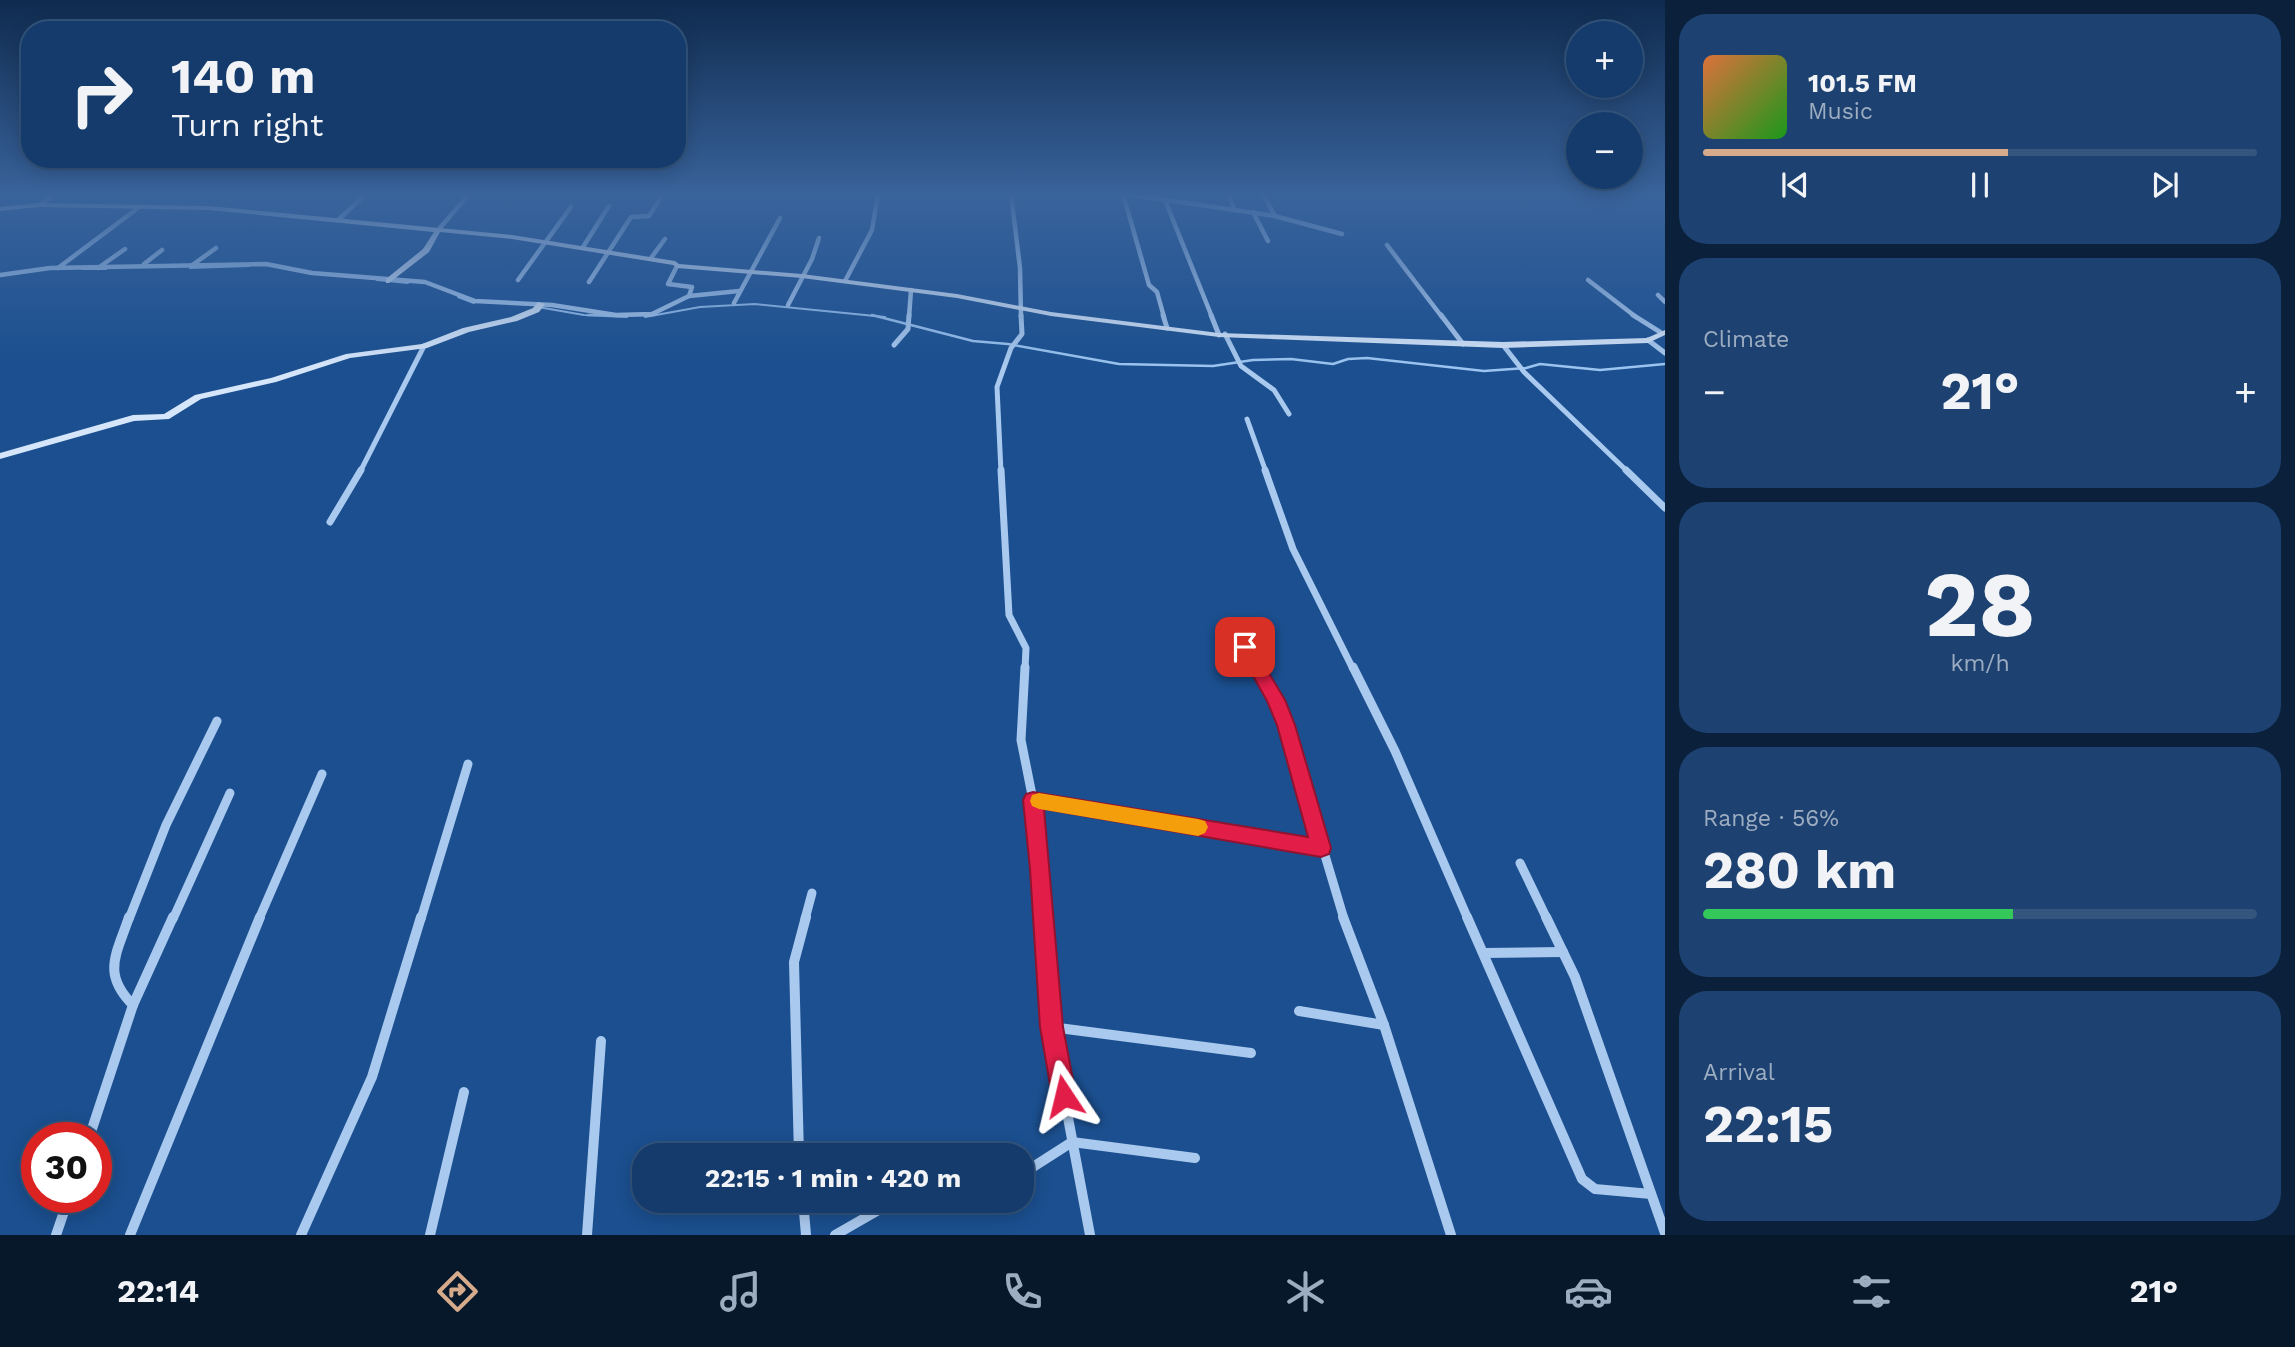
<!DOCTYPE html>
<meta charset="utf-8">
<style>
body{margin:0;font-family:"Work Sans",sans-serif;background:#1d4271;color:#f1f3f6;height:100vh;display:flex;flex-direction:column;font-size:26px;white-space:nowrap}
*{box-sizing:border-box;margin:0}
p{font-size:23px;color:#9dadc1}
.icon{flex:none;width:38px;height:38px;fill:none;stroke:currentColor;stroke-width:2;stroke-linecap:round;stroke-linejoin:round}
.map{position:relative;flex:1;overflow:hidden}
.sheet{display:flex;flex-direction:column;gap:14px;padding:14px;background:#0b203b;width:630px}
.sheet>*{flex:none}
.hud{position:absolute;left:21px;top:21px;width:665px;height:147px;border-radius:28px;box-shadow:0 4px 18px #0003,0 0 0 2px #33557e;background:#143b6b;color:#f1f3f6;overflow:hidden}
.buttons{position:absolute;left:1566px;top:21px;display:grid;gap:14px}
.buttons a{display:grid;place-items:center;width:77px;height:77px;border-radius:50%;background:#143b6b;box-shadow:0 4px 18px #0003,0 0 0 2px #33557e;font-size:35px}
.speed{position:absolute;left:21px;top:1122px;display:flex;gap:14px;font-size:35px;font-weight:700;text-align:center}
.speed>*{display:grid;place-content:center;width:91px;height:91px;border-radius:50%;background:#143b6b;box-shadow:0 4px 18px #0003,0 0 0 2px #33557e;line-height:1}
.speed .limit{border:10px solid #d22;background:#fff;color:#111}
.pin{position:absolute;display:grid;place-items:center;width:60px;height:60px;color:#fff;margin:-30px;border-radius:14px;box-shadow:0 4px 10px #0006}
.me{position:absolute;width:77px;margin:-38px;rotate:350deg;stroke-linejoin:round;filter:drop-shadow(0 0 5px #0008)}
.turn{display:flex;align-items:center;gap:24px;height:147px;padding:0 35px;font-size:32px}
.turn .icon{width:91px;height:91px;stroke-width:2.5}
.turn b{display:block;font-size:49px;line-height:60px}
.big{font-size:52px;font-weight:700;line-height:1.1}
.sheet .card{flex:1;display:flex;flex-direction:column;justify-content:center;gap:10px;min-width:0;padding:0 24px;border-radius:28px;background:#1d4271}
.sheet .dial{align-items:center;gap:0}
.dial b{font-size:91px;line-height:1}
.song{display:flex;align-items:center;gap:21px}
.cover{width:84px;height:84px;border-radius:10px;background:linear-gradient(135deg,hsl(20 70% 55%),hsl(120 70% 35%))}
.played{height:7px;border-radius:4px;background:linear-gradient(90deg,#d6ab8b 55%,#33557e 55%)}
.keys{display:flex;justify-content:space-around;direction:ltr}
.heat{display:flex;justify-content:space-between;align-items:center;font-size:38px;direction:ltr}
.charge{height:10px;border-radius:5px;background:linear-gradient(90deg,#34c759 56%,#33557e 0)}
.trip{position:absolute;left:632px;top:1143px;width:402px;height:70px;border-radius:28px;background:#143b6b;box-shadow:0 4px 18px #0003,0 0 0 2px #33557e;font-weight:700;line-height:70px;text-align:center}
.tab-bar{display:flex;height:112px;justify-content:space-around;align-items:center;background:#08182b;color:#9dadc1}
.tab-bar .icon{width:49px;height:49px}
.tab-bar .selected{color:#d6ab8b}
.tab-bar b{font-size:32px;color:#f1f3f6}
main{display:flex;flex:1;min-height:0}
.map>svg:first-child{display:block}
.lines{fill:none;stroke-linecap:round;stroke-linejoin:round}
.stream-far1{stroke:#9cc4f0;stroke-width:2}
.stream{stroke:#9cc4f0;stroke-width:2.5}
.street-far4{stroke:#a9c9ee;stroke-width:4.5}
.street-far3{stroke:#a9c9ee;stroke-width:5}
.street-far2{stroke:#a9c9ee;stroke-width:7}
.street-far1{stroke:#a9c9ee;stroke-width:9}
.street{stroke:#a9c9ee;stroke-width:10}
.secondary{fill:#d6e6fa;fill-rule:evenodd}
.route{fill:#e11d48;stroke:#92132f;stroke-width:2}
.slow{fill:#f59e0b}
</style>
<main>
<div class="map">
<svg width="1665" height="1235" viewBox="0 0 1665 1235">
<rect width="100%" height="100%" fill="#1b4f8f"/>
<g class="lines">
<!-- stream-far1 -->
<g class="stream-far1">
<path d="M190,268L249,266"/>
<path d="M82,269H106"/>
<path d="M377,280L408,283"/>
<path d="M458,297L474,303"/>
<path d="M538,307L584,315L627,317"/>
<path d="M645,317L700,307L755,304L885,317"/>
</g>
<!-- stream -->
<g class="stream">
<path d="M588,315H654"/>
<path d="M872,315L973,341L1008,344L1119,364L1213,366L1253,360L1291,359L1333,364L1348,359L1367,358L1484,371L1526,368L1540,364L1600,370L1665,364"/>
</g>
<!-- street-far4 -->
<g class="street-far4">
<path d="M1011,194L1020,268L1021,317"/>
<path d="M1123,194L1149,285L1157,292L1164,317"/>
<path d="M1126,194L1275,216L1342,234"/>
<path d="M1228,194L1234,209"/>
<path d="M1263,194L1275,216"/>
<path d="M1165,200L1212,317"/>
<path d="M39,205L56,194"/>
<path d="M1253,212L1268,241"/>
<path d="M338,220L366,194"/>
<path d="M439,229L469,194"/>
<path d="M1387,245L1442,317"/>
<path d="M583,247L609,206"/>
<path d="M651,258L665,239"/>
<path d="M144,264L162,250"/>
<path d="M191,266L216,248"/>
<path d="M677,266L668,284L692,287L689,296"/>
<path d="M58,268L138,208"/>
<path d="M98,268L125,249"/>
<path d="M0,275L50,268L266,264L312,273L425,282L475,301L552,305L616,315L652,314L689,296L739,291"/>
<path d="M518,280L571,207"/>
<path d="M1588,280L1636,317"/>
<path d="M845,281L872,230L878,194"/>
<path d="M589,282L631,217L649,216L663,194"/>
<path d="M1658,295L1665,302"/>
<path d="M734,303L780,218"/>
<path d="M788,305L812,259L819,238"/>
<path d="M909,317L911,290"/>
</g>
<!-- street-far3 -->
<g class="street-far3">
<path d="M1163,315L1167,328"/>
<path d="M1211,315L1219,335"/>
<path d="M1441,315L1463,344"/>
<path d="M1633,315L1660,332"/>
<path d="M1225,334L1241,366L1274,390L1289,414"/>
<path d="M1648,340L1665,353"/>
<path d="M894,345L908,329L909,315"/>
<path d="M1503,345L1524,372L1628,472"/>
<path d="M1247,419L1266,472"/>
<path d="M360,472L424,346"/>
<path d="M1001,472L997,387L1011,348L1022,334L1021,315"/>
</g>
<!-- street-far2 -->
<g class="street-far2">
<path d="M1001,470L1009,615L1026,648L1025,669"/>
<path d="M1265,470L1293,549L1353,669"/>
<path d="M1626,470L1665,508"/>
<path d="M330,522L361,470"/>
<path d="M1245,647L1258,669"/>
</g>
<!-- street-far1 -->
<g class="street-far1">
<path d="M1025,667L1021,740L1033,800L1044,919"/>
<path d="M1257,667L1276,700L1286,725L1344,919"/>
<path d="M1353,667L1395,751L1468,919"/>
<path d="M1033,800L1321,848"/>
<path d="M1520,863L1547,919"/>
<path d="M129,919L166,825L217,721"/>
<path d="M173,919L230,793"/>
<path d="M259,919L322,774"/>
<path d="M421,919L468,764"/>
<path d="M805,919L812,893"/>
</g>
<!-- street -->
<g class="street">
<path d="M129,917C117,954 101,973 133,1005"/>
<path d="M1044,917L1051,1027L1090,1235"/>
<path d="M1343,917L1384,1025L1451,1235"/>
<path d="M1467,917L1582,1179L1595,1189L1651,1194"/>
<path d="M1546,917L1575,977L1665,1233"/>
<path d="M1484,953L1563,952"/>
<path d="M1299,1011L1384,1025"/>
<path d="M1051,1027L1251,1053"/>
<path d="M89,1138L133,1005L173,917"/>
<path d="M799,1155L794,962L806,917"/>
<path d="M1022,1174L1072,1142L1195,1158"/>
<path d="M803,1200L806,1235"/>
<path d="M56,1235L69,1197"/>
<path d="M130,1235L260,917"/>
<path d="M301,1235L372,1077L421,917"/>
<path d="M430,1235L464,1092"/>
<path d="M587,1235L601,1041"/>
<path d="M835,1235L896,1200"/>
</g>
<!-- secondary -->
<g class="secondary">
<path d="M39,203L209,206L512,235L675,261L679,264L802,274L957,294L1051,312L1219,333L1503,342L1647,338L1665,330V335L1648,343L1503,348L1219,337L1051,316L957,298L802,278L677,268L673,265L512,239L440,232L429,252L389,283H386V279L423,249L434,232L209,210L39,207L0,211V207Z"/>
<path d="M538,302L545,304L539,312L517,321L469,332L427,348L350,358L276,382L201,399L169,419L134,421L0,459V453L133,415L164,414L195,395L271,378L346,354L422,344L463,328L511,317L533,308Z"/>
</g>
</g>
<!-- sky -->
<linearGradient id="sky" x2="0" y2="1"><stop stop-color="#0f2b4f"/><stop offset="0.53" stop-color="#39639b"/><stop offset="1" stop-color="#39639b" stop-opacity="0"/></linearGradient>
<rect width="1665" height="367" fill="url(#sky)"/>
<!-- route -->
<path class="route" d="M1245,641L1251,643L1285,700L1295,725L1331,848L1329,854L1321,857L1044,809L1063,1027L1076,1096L1073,1105L1064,1108L1055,1105L1052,1096L1040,1027L1030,869L1023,800L1026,794L1033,792L1308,837L1277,725L1267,701L1237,647Z"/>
<!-- slow -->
<path class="slow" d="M1039,793L1198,819L1205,821L1208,827L1205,833L1198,836L1039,809L1032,806L1030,801L1032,795Z"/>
</svg>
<div class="buttons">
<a>+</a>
<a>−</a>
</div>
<div class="speed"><div class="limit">30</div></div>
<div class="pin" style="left:1245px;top:647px;background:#d93025"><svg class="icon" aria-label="arrive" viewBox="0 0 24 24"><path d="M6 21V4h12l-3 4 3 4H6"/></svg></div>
<svg class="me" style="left:1064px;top:1096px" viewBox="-20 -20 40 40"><path d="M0-17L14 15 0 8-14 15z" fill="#e11d48" stroke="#fff" stroke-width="4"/></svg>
<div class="trip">22:15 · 1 min · 420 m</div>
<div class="hud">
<div class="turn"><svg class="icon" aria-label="right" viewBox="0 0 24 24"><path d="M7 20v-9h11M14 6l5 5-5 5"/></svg><div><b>140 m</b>Turn right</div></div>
</div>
</div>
<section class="sheet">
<div class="card">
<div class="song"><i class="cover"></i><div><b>101.5 FM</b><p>Music</p></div></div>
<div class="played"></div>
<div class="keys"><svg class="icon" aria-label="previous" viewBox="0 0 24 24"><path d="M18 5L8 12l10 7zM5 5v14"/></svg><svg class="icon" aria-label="pause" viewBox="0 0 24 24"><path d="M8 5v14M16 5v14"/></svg><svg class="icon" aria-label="next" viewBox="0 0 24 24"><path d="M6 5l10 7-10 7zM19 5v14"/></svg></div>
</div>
<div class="card"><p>Climate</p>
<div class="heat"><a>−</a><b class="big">21°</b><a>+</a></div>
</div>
<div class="card dial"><b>28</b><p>km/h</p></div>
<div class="card"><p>Range · 56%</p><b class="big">280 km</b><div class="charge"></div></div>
<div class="card"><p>Arrival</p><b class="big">22:15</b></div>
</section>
</main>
<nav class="tab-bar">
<b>22:14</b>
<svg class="icon selected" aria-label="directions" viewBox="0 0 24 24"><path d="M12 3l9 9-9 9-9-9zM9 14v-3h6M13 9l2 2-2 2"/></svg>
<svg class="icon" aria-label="music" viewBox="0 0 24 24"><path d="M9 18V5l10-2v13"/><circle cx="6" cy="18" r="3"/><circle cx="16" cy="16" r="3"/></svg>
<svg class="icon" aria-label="phone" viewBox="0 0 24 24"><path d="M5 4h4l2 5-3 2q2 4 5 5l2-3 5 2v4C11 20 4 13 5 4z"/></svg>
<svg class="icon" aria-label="climate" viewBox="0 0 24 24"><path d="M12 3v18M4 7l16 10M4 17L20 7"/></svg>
<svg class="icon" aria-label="car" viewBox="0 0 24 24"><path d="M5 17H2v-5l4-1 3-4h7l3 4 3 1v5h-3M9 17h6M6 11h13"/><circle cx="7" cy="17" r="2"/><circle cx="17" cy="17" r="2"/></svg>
<svg class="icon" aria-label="filters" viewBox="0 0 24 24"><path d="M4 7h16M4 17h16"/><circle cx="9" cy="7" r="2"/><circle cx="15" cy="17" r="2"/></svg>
<b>21°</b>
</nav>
